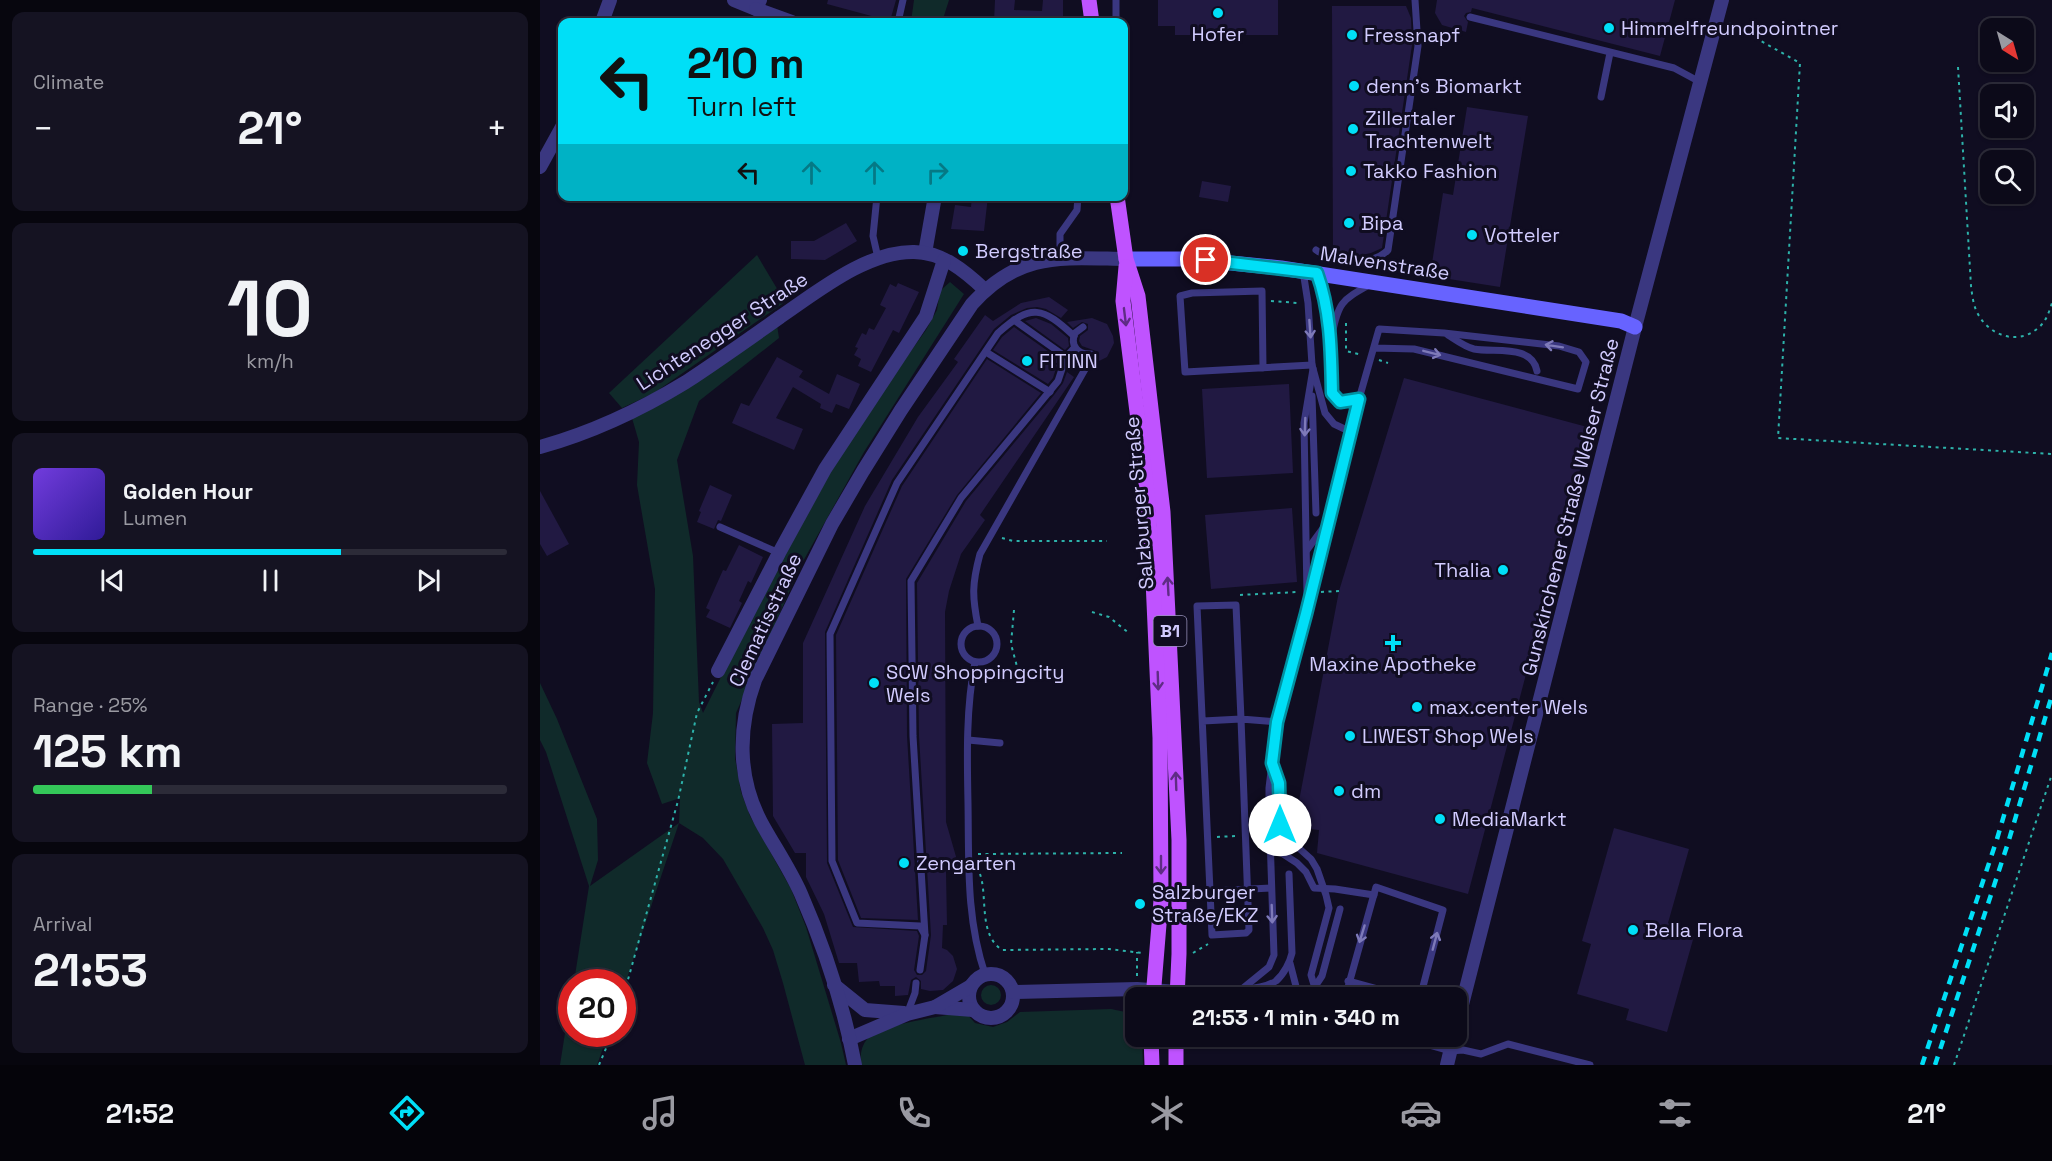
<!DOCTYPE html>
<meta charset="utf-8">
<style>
body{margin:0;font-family:"Space Grotesk",sans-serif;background:#151322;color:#f1f3f6;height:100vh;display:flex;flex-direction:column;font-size:22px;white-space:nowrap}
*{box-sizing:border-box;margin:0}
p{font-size:20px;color:#9a9aa2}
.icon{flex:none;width:33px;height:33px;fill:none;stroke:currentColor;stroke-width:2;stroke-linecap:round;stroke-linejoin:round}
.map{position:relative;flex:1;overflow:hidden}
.drawer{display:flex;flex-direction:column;gap:12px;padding:12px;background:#07060e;width:540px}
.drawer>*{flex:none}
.banner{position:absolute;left:18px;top:18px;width:570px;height:183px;border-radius:12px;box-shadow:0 2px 4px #0004,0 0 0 2px #2c2b38;background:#00dff7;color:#111;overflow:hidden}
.needle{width:39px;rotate:143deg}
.controls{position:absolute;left:1440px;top:18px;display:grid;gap:12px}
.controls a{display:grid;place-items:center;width:54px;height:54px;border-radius:12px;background:#0c0a19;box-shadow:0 2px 4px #0004,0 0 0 2px #2c2b38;font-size:30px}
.speed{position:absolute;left:18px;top:969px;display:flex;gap:12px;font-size:30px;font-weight:700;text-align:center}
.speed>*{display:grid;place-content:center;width:78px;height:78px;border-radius:50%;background:#0c0a19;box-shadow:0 2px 4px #0004,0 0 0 2px #2c2b38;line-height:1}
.speed .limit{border:9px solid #d22;background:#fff;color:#111}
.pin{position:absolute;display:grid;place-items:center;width:51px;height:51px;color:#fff;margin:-26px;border:3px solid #fff;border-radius:50%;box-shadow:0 2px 6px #0007}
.me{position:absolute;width:66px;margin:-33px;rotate:0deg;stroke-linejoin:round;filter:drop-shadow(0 0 4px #0008)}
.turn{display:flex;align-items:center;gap:21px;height:126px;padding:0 30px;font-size:27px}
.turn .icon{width:78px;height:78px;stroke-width:2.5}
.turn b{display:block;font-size:42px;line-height:51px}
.lanes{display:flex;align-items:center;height:57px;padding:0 30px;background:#0003;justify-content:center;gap:30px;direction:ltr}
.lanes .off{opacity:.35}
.big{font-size:45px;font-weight:800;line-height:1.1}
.drawer .widget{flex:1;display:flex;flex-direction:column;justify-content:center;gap:9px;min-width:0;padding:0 21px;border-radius:12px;background:#151322}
.drawer .dial{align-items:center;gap:0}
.dial b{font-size:78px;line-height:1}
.song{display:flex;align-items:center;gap:18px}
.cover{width:72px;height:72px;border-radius:9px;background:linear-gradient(135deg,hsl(260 70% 55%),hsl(250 70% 35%))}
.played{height:6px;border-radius:3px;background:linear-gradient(90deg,#00dff7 65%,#2c2b38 65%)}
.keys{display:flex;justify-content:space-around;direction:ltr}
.heat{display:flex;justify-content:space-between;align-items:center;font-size:33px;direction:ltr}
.charge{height:9px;border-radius:4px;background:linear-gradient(90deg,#34c759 25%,#2c2b38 0)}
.trip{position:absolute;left:585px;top:987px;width:342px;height:60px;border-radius:12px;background:#0c0a19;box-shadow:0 2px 4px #0004,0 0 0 2px #2c2b38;font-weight:800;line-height:60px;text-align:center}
.menu{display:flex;height:96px;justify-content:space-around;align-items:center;background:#05040a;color:#9a9aa2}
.menu .icon{width:42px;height:42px}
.menu .on{color:#00dff7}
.menu b{font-size:27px;color:#f1f3f6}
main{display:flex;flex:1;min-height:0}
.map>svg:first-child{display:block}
.green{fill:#102a2a}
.building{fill:#211942}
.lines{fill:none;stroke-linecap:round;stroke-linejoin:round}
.path{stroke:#2db2aa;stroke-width:2;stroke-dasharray:3 4.5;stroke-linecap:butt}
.lane{stroke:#3a3780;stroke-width:7}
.street{stroke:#3a3780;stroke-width:14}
.secondary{stroke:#6763ff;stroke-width:15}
.primary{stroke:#bf53ff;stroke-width:15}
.rail{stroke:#00dff7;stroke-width:4.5;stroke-dasharray:9 8;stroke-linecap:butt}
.oneway{stroke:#5f2c85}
.oneway2{stroke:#7e7ab9}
.route-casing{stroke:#0091a1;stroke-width:15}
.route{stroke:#00dff7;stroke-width:10}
.poi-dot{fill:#00dff7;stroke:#100d21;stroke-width:2}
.labels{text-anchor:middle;stroke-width:6;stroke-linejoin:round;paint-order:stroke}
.shield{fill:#100d21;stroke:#9893bc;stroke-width:1.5}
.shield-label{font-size:18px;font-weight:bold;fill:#d2ccff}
.poi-label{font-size:20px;fill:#d2ccff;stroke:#100d21;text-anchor:start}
.street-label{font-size:20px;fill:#d2ccff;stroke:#100d21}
</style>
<main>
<section class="drawer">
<div class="widget"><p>Climate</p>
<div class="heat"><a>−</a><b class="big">21°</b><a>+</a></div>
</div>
<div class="widget dial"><b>10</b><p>km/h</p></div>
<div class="widget">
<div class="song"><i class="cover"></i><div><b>Golden Hour</b><p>Lumen</p></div></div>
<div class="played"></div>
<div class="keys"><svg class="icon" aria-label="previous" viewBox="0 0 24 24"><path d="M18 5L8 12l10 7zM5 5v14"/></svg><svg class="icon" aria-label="pause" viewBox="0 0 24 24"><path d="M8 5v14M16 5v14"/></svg><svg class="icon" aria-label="next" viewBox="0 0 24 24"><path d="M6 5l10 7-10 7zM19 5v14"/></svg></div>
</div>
<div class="widget"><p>Range · 25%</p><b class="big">125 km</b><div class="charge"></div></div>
<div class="widget"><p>Arrival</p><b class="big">21:53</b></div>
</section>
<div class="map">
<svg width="1512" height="1065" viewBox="0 0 1512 1065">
<rect width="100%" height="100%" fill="#100d21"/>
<!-- green -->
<g class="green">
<path d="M374,0H409L402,22H371Z"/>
<path d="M217,255L245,302L114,393L82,408L69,393Z"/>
<path d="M410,282L424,294L324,452L261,565L196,713L195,758L201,792L210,816L251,889L266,927L301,1043L306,1065H265L243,983L233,950L223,928L183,859L163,838L139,823L83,990L82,982H34L49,886L6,752L0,740V683L17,719L57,819L58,860L50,886L139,823L140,798L122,804L107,763L113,713L115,589L97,485L99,442L92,418L237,325L239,338L159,401L137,460L153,556L159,702L163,713L251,537L310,436L386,330L397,310L400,291Z"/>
<circle cx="451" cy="995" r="10"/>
<path d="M31,995L32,1034H68L57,1065H20Z"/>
<path d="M571,1009L595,1014L596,1036L602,1037L603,1065H321C320,1055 321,1046 328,1038C341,1024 405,1016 425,1012L435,1023L453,1027L467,1022L480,1012Z"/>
</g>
<!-- building -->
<g class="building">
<path d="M288,0H356L350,21L287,4Z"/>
<path d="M455,0H475L474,10L502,11L503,0H523V22H454Z"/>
<path d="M618,0H738V35H635V26H618Z"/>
<path d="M897,0H1135L1120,56L932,8L931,12L926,13L924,16L928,22L926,32L902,25L895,13Z"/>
<path d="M792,6H866L871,18L872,45L842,248L831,253L822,255L793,252Z"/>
<path d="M927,107L988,116L960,287L890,276L903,193L913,195Z"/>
<path d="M662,181L691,186L688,202L659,197Z"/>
<path d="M432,196H448L444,231L411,229L415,205L431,207Z"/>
<path d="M306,223L317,241L285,260L251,259V241H274Z"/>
<path d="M358,283L379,292L359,333L353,330L331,372L318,366L321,359L314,355L318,348L315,347L322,333L326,335L329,328L334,330L346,308L340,305L350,284L356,287Z"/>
<path d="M509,297L528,310L521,318L506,309L497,307L487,308L471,315L454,329L352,480L285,632L287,863L313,927L377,931L379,936L374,970L377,975H382L386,971L391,935L379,736L377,583L426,501L514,395L523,383L527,372L534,377L440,515L445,520L421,554L409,591L405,612L406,822L419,867L406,872L407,925H403L402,948L407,950L413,956L417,969L413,981L403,990L390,991L381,989V981L376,977L371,980L368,995L355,996V986H340L339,981L319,982L317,963H299L284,914L266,877V853H255L233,816L232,724L263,723V643L325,506L378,417L418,362L414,359L445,315L453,321L481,303Z"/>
<path d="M496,318L511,324L528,338L529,346L525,350L485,321Z"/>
<path d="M552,318L567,324L573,336L574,343L567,357L555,363L551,360L556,356V351L542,346L539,341L540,336L548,330V324L542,322L533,328L527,322Z"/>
<path d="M474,327L519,359L518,363H514L517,365L513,378L508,384L453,350L462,337Z"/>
<path d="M237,357L263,371L259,377L289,394L297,374L320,384L309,409L296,404L292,413L280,408L281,404L253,387L236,418L263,429L254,450L192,423L201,403L209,406Z"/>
<path d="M447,359L501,393L417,495L366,579L367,736L378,920L321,918L298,860L296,635L362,486Z"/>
<path d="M864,378L1051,428L928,894L777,853L779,830L759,828L755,822L799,591Z"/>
<path d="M749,384L753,473L667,478L662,389Z"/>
<path d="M170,485L192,495L181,521L178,520L174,529L157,522L161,512L159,511Z"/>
<path d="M0,491L29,544L7,556L0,544Z"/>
<path d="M752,508L757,582L671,589L665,515Z"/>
<path d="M199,545L223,557L211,583L208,581L199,601L202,603L190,628L166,617L170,610L166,608L183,570L186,571Z"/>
<path d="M1074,828L1149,849L1128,923L1142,927L1140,933L1154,936L1127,1032L1086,1020L1089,1009L1037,994L1051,944L1042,941Z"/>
</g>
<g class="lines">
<!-- path -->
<g class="path">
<path d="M1189,23L1260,63L1238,438L1512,454"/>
<path d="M1418,67L1431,286C1432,294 1433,303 1436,310C1446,334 1476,347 1498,328C1506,322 1509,312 1512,303"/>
<path d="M731,301L758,303"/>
<path d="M806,323V351L822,355"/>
<path d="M839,360L848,363"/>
<path d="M462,538L473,541H567"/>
<path d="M781,592L799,591"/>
<path d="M700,595L757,592"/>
<path d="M474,610L471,644L479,674"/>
<path d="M552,612L569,617L590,634"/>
<path d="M677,837L695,836"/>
<path d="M764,837L770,838"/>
<path d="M438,854L582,853"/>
<path d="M440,874C448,897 438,934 462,950L569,949L602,953"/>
<path d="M653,953L668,944"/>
<path d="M597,976V952"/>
<path d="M82,1001L138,801L157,713L173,682"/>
<path d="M59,1065L72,1034"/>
<path d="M1414,1065L1512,774"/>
</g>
<!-- lane -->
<g class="lane">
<path d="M576,0V22"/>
<path d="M930,17L1134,68L1160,82"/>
<path d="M358,22L363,0"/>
<path d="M1061,97L1070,53"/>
<path d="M337,196L333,236L338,258"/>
<path d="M776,250C793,262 832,267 848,250L878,46L875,0"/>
<path d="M520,258V234L537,210L538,196"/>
<path d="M763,271L768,303L772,365L785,413L794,424L811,432"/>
<path d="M777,273C791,312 791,352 792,393L800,402L819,399"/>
<path d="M474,320L526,357"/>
<path d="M543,327L535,333C530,345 537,355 551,354"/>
<path d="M792,335C798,303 802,300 829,285"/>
<path d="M908,335C916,340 925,347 934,349C955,353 992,344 997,371"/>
<path d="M446,352L510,392"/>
<path d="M723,368L722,291L652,293L640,296L645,372L772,365"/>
<path d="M772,396L776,513"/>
<path d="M180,527L239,553"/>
<path d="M767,550L786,524"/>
<path d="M767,597L764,423L773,369"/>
<path d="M438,626C432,596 432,584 440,554L548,364"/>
<circle cx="439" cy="644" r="18"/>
<path d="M435,662C426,707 427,756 428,803C429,862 426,918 445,974"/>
<path d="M663,721L701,719L696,605L657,606L672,935L706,933L709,930L701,719L737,722"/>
<path d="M428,740L460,743"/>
<path d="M733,766L739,783V825L743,834L771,859L777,869L786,895L789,908L771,975L778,998"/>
<path d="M671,891L731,888"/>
<path d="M834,895L795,889L774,888L766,872L757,863L737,850L729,834V788L737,722L766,614L819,399L839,329L904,333L1019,346L1039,352L1046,362L1038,389L874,349L834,348"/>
<path d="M385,935L380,926L317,923L292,861L290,634L357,483L458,333C491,303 503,307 534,336"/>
<path d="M750,963L759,998"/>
<path d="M380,970L385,935L373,736L371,581L421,498L518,381L526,357L535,347"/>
<path d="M808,981L870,998"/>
<path d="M702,989L729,967L734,955L730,837"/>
<path d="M638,992C661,991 719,993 736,981C744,974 750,962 752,953L749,874"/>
<path d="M761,998L774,988L782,976L800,909"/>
<path d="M805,998L836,887L903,910L880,998"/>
<path d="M367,1014L375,993L376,983"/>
<path d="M857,1036L910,1051L923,1050L941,1054L968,1044L1050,1065"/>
<path d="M639,1047L646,1036"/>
</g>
<!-- street -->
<g class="street">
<path d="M194,0L216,9L220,0"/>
<path d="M216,9L252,22"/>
<path d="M62,22L70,0"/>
<path d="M0,167L22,127"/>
<path d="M385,253L395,196"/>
<path d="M0,447C51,433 100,410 146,382C178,361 209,339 240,317C277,292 327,251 374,252C402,252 425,271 445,290"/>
<path d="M178,671L239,553L285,469L386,316L404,260"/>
<circle cx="451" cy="996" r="22"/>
<path d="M294,985L325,1010L364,1013"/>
<path d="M473,992L597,989L637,992"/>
<path d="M395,1007L433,1010"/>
<path d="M916,1028L1095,327L1182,0"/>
<path d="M309,1039L367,1014L395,1007L431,986"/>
<path d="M315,1065C304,1007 285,949 261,894C250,869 234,846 221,822C197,777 198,727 215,680L292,524L323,471L361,410L432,304C480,251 521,258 586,259"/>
<path d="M907,1065L914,1036"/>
</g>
<!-- secondary -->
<path class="secondary" d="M586,259H651L741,268L1081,321L1095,327"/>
<!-- primary -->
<g class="primary">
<path d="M549,0L552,22"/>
<path d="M577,196L586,259L598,296L623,512L639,840V954L637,998"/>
<path d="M586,267L583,301L607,491L613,580L620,738L621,900L613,998"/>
<path d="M611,1036L612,1065"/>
<path d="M636,1065V1036"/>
</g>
<!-- rail -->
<g class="rail">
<path d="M1382,1065L1457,839L1512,653"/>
<path d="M1395,1065L1468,843L1512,695"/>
</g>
</g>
<!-- one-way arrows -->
<defs><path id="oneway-shaft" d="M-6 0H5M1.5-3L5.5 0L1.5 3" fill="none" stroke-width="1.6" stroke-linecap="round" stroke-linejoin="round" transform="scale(1.5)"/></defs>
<g class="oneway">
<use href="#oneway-shaft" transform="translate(585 317) rotate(83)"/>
<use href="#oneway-shaft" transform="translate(628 586) rotate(-93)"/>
<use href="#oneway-shaft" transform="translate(618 681) rotate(88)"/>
<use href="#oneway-shaft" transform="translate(636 781) rotate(-92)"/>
<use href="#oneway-shaft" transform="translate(621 865) rotate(90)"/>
</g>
<g class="oneway2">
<use href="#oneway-shaft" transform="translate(770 329) rotate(86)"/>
<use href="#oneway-shaft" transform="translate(1014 346) rotate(-171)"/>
<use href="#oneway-shaft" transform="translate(892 353) rotate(14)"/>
<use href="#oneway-shaft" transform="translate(765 427) rotate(92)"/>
<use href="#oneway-shaft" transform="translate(732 914) rotate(88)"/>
<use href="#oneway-shaft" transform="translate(822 934) rotate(107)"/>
<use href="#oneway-shaft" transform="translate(895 941) rotate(-75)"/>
</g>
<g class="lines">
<!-- route casing -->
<g class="route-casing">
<path id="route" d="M666,260L777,273C791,312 791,352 792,393L800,402L819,399L766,614L737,722L732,763L739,783L740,825"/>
</g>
<!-- route -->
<use href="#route" class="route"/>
</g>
<!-- markers -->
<g class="poi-dot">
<circle cx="678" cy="13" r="6"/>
<circle cx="1069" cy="28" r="6"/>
<circle cx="812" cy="35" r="6"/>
<circle cx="814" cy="86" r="6"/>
<circle cx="813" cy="129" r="6"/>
<circle cx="811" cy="171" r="6"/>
<circle cx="809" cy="223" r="6"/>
<circle cx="932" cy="235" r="6"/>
<circle cx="423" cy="251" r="6"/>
<circle cx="487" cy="361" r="6"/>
<circle cx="963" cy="570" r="6"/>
<path d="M850 634h6v6h6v6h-6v6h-6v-6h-6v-6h6z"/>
<circle cx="334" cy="683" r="6"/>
<circle cx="877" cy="707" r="6"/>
<circle cx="810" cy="736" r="6"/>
<circle cx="799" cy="791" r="6"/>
<circle cx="900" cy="819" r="6"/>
<circle cx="364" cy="863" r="6"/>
<circle cx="600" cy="904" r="6"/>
<circle cx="1093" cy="930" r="6"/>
</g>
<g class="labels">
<!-- shield labels -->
<rect class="shield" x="613.5" y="616" width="33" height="30" rx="4.5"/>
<g class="shield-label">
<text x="630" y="637">B1</text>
</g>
<!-- poi labels -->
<g class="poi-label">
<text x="1081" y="35">Himmelfreundpointner</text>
<text x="678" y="41" text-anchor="middle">Hofer</text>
<text x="824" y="42">Fressnapf</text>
<text x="826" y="93">denn's Biomarkt</text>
<text x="825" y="125">Zillertaler<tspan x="825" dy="23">Trachtenwelt</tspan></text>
<text x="823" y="178">Takko Fashion</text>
<text x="821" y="230">Bipa</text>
<text x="944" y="242">Votteler</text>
<text x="435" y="258">Bergstraße</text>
<text x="499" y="368">FITINN</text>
<text x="951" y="577" text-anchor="end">Thalia</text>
<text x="853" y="671" text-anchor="middle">Maxine Apotheke</text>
<text x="346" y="679">SCW Shoppingcity<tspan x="346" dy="23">Wels</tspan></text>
<text x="889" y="714">max.center Wels</text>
<text x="822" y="743">LIWEST Shop Wels</text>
<text x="811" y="798">dm</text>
<text x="912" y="826">MediaMarkt</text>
<text x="376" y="870">Zengarten</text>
<text x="612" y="899">Salzburger<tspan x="612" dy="23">Straße/EKZ</tspan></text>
<text x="1105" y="937">Bella Flora</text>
</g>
<!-- street labels -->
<g class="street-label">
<text transform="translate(845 263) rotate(9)" y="7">Malvenstraße</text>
<text transform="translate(182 331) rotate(-33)" y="7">Lichtenegger Straße</text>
<text transform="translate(599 503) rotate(-95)" y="7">Salzburger Straße</text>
<text transform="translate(1030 507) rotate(-76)" y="7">Gunskirchener Straße Welser Straße</text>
<text transform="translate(225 620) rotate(-65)" y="7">Clematisstraße</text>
</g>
</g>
</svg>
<div class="controls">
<a><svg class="needle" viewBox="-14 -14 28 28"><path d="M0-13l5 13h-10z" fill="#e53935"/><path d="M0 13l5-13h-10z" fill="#9a9aa2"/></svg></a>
<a><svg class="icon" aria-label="sound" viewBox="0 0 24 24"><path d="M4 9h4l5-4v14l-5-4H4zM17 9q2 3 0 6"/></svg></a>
<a><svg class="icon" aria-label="search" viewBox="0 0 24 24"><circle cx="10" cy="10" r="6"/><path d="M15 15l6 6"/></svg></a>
</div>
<div class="speed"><div class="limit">20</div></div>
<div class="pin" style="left:666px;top:260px;background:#d93025"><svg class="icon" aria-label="arrive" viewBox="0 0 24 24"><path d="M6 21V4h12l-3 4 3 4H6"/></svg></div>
<svg class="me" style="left:740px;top:825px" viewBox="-20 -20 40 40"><circle r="19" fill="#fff"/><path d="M0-13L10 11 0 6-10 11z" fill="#00dff7"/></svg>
<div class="trip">21:53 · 1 min · 340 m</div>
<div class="banner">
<div class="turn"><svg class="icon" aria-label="left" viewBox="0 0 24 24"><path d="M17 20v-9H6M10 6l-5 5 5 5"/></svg><div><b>210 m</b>Turn left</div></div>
<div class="lanes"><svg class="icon" aria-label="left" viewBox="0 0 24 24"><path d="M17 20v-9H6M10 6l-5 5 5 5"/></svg><svg class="icon off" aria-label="ahead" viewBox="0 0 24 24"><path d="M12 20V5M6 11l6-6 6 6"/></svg><svg class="icon off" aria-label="ahead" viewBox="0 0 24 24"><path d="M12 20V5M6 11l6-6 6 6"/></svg><svg class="icon off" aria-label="right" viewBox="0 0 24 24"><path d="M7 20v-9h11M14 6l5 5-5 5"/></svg></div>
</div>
</div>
</main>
<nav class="menu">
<b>21:52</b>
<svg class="icon on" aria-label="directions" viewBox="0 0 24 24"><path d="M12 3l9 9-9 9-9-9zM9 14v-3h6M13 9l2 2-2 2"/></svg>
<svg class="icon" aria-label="music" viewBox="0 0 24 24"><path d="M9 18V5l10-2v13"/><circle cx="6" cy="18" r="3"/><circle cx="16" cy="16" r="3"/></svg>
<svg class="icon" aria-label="phone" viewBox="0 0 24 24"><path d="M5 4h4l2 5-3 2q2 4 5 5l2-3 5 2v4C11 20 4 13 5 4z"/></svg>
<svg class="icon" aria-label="climate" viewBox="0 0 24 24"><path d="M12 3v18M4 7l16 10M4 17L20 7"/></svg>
<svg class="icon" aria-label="car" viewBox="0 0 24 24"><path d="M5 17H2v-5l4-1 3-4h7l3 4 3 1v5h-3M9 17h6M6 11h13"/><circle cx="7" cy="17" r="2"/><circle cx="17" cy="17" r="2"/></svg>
<svg class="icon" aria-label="filters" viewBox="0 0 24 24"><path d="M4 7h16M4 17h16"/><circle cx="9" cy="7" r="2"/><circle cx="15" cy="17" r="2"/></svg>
<b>21°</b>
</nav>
